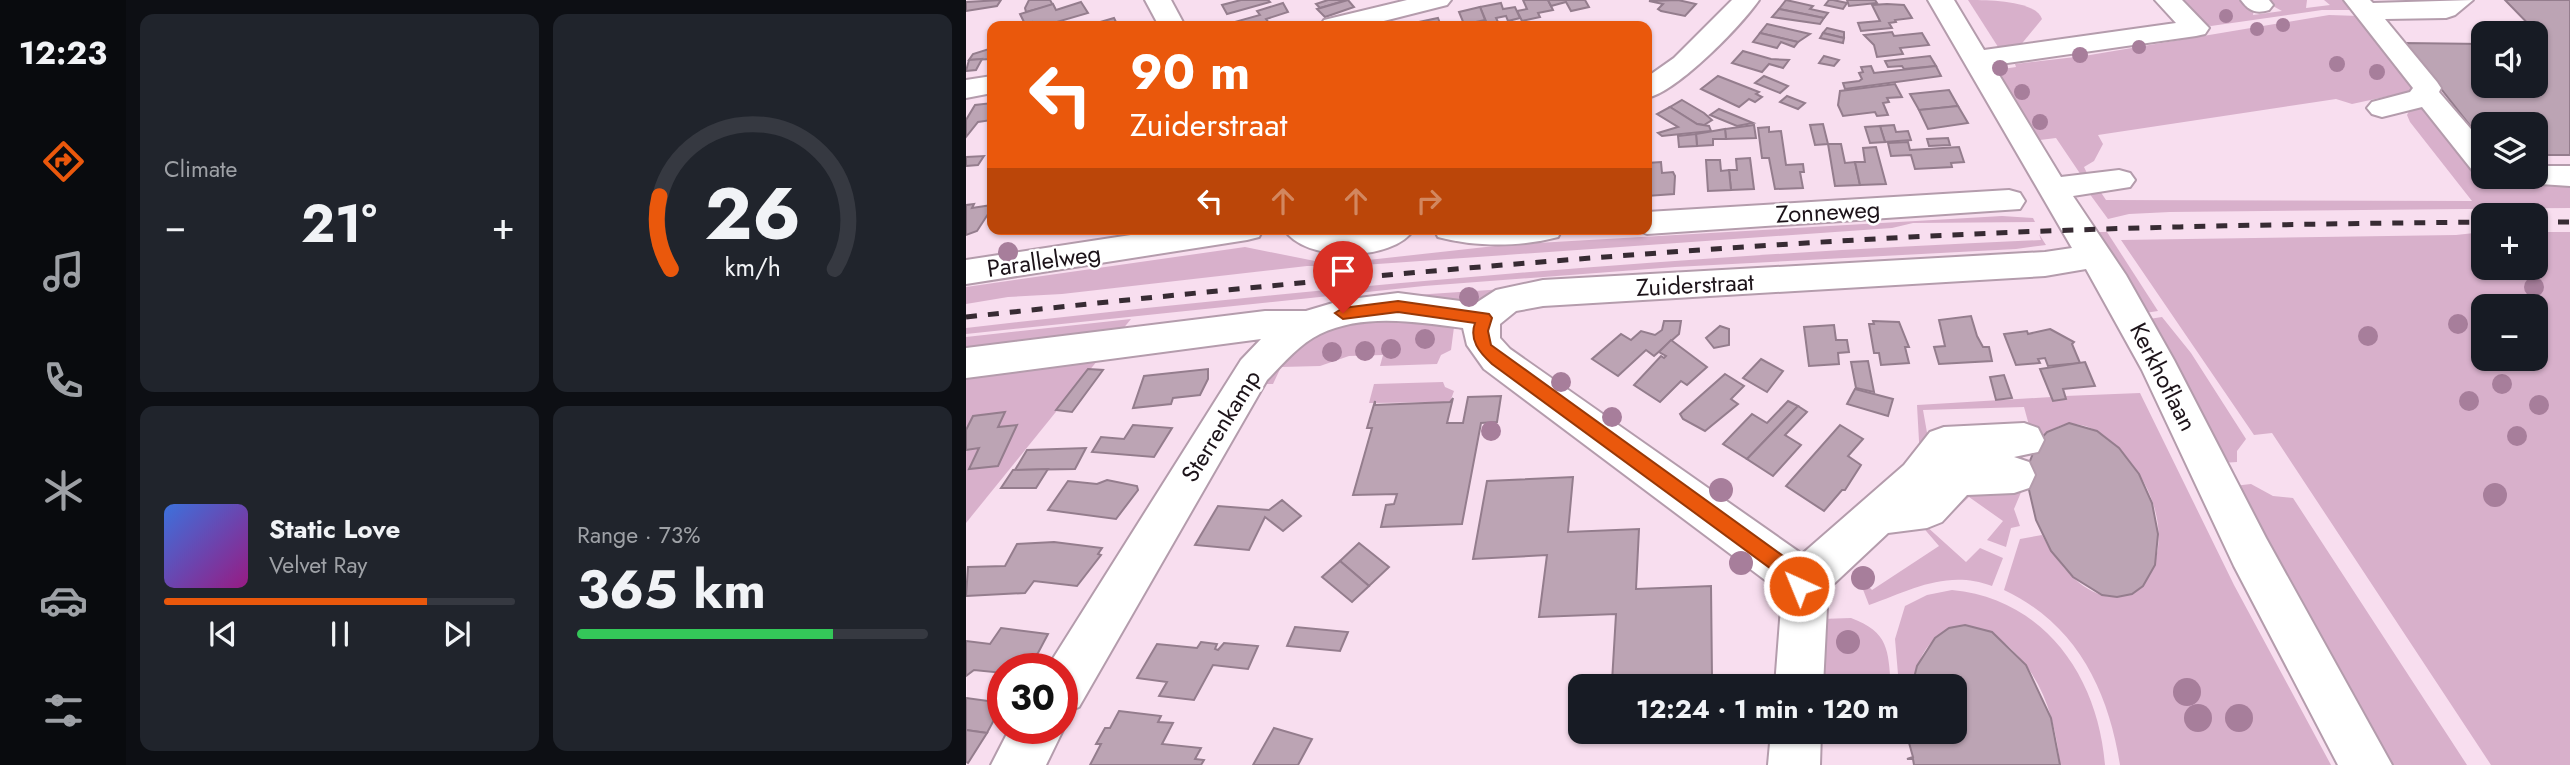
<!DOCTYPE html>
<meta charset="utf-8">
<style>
body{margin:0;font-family:Jost,sans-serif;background:#20242c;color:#f1f3f6;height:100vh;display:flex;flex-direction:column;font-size:26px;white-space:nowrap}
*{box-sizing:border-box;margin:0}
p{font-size:23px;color:#9ea1a6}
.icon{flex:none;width:38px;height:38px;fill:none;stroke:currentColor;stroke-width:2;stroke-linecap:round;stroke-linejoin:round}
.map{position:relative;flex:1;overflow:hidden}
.sheet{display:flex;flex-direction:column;gap:14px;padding:14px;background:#0d0f14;width:840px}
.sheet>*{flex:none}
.guide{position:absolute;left:21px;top:21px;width:665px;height:214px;border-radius:14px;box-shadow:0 2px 5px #0004;background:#ea580c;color:#fff;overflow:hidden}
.fabs{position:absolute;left:1505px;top:21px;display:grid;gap:14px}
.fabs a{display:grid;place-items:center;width:77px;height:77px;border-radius:14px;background:#171b24;box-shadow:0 2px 5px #0004;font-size:35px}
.speed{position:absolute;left:21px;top:653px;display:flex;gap:14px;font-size:35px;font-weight:700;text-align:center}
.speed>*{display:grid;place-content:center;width:91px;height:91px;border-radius:50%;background:#171b24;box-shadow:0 2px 5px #0004;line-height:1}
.speed .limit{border:10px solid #d22;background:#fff;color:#111}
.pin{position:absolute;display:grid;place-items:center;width:60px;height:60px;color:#fff;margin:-72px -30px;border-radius:50% 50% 50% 0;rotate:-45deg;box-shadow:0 0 7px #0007}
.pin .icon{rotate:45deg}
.me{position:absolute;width:77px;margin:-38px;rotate:316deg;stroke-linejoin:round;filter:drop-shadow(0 0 5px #0008)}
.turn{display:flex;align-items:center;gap:24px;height:147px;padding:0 28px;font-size:32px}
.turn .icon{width:91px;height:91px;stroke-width:2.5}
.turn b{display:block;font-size:49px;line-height:60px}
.lanes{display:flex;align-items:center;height:66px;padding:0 28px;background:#0003;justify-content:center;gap:35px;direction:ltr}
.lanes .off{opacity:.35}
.big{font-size:52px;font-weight:700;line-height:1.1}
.sheet .card{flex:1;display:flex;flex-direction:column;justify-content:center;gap:10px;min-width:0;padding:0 24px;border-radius:14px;background:#20242c}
.sheet .dial{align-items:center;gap:0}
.dial svg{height:182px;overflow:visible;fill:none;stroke:#363941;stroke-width:7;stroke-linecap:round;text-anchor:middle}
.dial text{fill:#f1f3f6;stroke:none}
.song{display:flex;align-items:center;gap:21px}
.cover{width:84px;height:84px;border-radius:10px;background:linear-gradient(135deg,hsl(220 70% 55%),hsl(310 70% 35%))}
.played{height:7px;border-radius:4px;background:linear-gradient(90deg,#ea580c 75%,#363941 75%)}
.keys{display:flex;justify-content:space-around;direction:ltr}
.heat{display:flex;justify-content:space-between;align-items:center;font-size:38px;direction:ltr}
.charge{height:10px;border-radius:5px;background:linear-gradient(90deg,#34c759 73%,#363941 0)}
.sheet .tiles{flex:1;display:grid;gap:14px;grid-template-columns:repeat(2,1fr)}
.trip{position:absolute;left:602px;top:674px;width:399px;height:70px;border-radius:14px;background:#171b24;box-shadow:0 2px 5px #0004;font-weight:700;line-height:70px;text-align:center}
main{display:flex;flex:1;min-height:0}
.dock{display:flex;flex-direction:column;width:126px;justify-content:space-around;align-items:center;background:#090b0e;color:#9ea1a6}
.dock .icon{width:49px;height:49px}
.dock .on{color:#ea580c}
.dock b{font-size:32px;color:#f1f3f6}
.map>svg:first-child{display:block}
.green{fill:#d8b0cb;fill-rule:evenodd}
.building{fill:#bca4b4;stroke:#947d8d;stroke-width:2}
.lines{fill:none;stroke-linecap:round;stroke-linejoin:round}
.minor-casing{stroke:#b49cac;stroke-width:4}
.minor{fill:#fff;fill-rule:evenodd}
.rail{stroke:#372b33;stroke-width:5;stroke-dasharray:11 11;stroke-linecap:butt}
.tree{fill:#a77e9b}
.route{fill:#ea580c;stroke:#983908;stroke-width:2}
.labels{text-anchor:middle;stroke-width:5;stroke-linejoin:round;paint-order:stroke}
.street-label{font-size:24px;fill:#1c1319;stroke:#fff}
</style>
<main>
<nav class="dock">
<b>12:23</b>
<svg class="icon on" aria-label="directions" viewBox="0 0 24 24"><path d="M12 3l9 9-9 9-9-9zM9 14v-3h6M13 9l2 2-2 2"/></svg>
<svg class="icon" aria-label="music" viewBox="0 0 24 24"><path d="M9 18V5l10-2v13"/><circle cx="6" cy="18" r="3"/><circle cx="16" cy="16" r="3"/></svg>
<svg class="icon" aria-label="phone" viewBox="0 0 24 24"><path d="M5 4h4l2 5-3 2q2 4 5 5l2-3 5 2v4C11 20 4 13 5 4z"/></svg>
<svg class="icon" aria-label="climate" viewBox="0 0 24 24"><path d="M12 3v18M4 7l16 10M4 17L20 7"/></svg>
<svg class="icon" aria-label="car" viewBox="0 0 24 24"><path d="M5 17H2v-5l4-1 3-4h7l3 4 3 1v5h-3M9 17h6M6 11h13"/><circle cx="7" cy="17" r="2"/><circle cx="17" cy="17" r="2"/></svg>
<svg class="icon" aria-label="filters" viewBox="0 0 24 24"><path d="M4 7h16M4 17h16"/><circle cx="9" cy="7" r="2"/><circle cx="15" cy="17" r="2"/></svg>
</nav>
<section class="sheet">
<div class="tiles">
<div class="card"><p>Climate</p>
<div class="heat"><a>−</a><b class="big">21°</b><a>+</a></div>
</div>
<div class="card dial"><svg viewBox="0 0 100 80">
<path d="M14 69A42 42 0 1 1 86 69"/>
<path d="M14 69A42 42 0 0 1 9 37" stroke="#ea580c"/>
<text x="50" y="56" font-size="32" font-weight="700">26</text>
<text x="50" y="72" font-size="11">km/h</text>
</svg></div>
<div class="card">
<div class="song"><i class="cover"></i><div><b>Static Love</b><p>Velvet Ray</p></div></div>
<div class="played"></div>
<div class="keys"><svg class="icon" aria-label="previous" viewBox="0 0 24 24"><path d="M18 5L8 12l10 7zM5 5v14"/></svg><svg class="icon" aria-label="pause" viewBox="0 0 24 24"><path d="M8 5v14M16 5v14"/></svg><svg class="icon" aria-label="next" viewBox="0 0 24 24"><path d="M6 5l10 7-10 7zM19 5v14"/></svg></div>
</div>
<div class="card"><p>Range · 73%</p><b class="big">365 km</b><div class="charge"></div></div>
</div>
</section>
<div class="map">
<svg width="1604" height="765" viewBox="0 0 1604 765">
<rect width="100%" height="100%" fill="#f8deef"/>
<!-- green -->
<g class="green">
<path d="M1002,0C1019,0 1070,0 1076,19L1053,47L1034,50Z"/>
<path d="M1213,0H1279L1288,9L1287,15L1316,11L1296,0H1341L1340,8L1364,5L1358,0H1381L1388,10H1356L1245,26L1238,24Z"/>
<path d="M1363,15L1393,16L1446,84V91L1386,104L1370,99L1132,135L1137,144L1128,161L1118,167L1121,173L1115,175L1090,138L1074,140L1030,70L1050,67L1049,64L1118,56Z"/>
<path d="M1460,104L1508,165L1517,171V177L1604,182V208L1204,212L1163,214L1142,219L1123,193L1132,188L1140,200L1506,201L1444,122L1441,115L1444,109Z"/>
<path d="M1036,216L1067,218L1069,222L947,223L926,228L383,266H341L96,294L42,297L0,304V287L279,247L359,263L384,262L538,245Z"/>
<path d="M1130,232H1141L1192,311L1179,313Z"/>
<path d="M1517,232V268H1570V232H1604V765H1525L1306,433L1288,435L1155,240L1490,235ZM1517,306H1570V359H1517Z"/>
<path d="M1073,234L1080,245L1050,249L709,267L458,286L0,334V328C357,287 716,255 1075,240Z"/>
<path d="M553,288L506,304L449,295Z"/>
<path d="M422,316L488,327L485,350L475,355L471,364L414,366L417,355L383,356L354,366L315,367L307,384H293L318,355L367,326Z"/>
<path d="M1196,317L1225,353L1280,439L1271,451V462L1256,463L1183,319Z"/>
<path d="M165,319L0,523V337Z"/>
<path d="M477,382L479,387L488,391L484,402L403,403L408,384Z"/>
<path d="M1174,393L1268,585L1365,765H1154C1142,689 1110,624 1038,590L1054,539L1076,535C1150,671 1244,554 1159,455C1145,439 1127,424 1105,424C1088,423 1082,438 1067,440L1058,407L957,410L963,444L954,459L951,405L1085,397L1087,401L1100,399L1099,396Z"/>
<path d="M1285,484L1307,496L1327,498L1501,765H1420L1268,486Z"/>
<path d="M1056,490L1048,509L1054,526L1045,528L1040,547L1021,540L1037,521L1003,497L985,514L982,510L1001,491Z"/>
<path d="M955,525H959L1000,562L1014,548L1037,558L1026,586C981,569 945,590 903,605L891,574L906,590L973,546Z"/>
<path d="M986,590C1079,599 1132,677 1139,765H1094C1091,731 1081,692 1059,664C1017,610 960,613 946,686H933L929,639L939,606L961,595Z"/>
<path d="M885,618C923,632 922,650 925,686H852L855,619Z"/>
</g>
<!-- building -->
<g class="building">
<path d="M35,0L31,6L0,11V2Z"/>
<path d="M63,0H84L87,5L60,12L59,8Z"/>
<path d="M275,0H302L304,2L261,14L256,5Z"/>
<path d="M362,0H381L354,8L350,4Z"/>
<path d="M382,0L388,7L359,17L351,9Z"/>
<path d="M557,0H582L587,10L572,13L574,17L556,21L551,11L561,9Z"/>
<path d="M582,0H619L623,7L605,11L600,2L585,6Z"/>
<path d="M712,0L730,4L719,16L695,11L692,9L697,4L683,1Z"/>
<path d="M820,0L847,6L844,9L862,13L858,18L813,9Z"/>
<path d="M863,0H867L881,3L877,9L859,5Z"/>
<path d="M881,0H909L911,3L883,6Z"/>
<path d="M1539,0H1604V155H1570V124H1517V142L1439,43L1517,44V86H1570V37L1577,39Z"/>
<path d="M115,2L122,13L77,26H68L66,22L59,24L54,14L87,4L90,10Z"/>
<path d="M317,3L322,12L300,19L303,23L267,26L265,23L294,15L291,11Z"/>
<path d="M535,3L537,9L549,7L554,18L542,21L540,16L530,18L534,26H522L514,7Z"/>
<path d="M921,4L938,5L946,18L929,20L930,22L923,23L926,28L895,31L892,23L914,21L906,5Z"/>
<path d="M514,7L519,20L505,23L506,26H486L498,24L493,12Z"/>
<path d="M813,9L858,18L854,24L806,17Z"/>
<path d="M148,18L152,26L124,25Z"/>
<path d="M472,18L475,26H449L448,23Z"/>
<path d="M801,24L844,34L832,42L794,33Z"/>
<path d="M861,28L878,32V38L857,33Z"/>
<path d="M926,32L928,36L956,33L963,45L934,48L937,54L911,57L908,45L898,35Z"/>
<path d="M794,33L832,42L828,47L815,42L811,48L787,42Z"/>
<path d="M857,33L878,38L877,43L854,38Z"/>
<path d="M26,48V59L3,60L7,54Z"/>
<path d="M777,51L805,59L823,60L817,68L803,64L796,72L766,63Z"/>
<path d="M858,56L873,60L868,66L853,63Z"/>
<path d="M964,56L970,66L938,69L936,66L922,67L919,61Z"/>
<path d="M16,59L10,70L0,71L3,60Z"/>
<path d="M905,66L908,73L970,66L975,76L879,89L877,83L893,81L896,79L893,73L897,72L895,67Z"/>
<path d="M752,76L793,92L790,94L796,97L789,102L783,99L773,107L735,89Z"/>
<path d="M798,76L822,86L814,93L789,83Z"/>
<path d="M929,84L936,97L921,98L923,102L917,103L922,115L911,116L909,112L877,116L872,105L874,91Z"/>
<path d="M983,90L992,106L953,110L944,94Z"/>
<path d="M821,96L839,103L832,109L814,102Z"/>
<path d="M716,100L738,113L746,120L738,125L731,124L704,107Z"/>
<path d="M26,103V120L12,122L0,137V120L9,105Z"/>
<path d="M992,106L1002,123L962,129L953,110Z"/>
<path d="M704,107L731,124L743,126L745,131L696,136L692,133L712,127L691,114Z"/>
<path d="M753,109L787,123L771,126L744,115Z"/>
<path d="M857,124L862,144L849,145L844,125Z"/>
<path d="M788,125L790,138L760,139L759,129Z"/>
<path d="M928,125L930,132L942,131L945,140L919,142L914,126Z"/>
<path d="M914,126L919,142L904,143L899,127Z"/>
<path d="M803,127V132L815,131L820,165L837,164L838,172H834L837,188L809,189L803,158H796L792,128Z"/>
<path d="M759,129L760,139H747V145L731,146L730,134Z"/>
<path d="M730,134L731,146L713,147L712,136Z"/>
<path d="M982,138L984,145L963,146L961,139Z"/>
<path d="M942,142L944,150L993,147L998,162L985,163L986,167L949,169L945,155L925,156L922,143Z"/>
<path d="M862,144H875L879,163L889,162L894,185L869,186Z"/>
<path d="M910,147L920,184L894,185L889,162H899L897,148Z"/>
<path d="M18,156L12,165L0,166V157Z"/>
<path d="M784,158L788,189L765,190L763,170H771L770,159Z"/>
<path d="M740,160H754L755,171L763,170L765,190L742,191Z"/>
<path d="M695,162L696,173L707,172L709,176L708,194L681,196V163Z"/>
<path d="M8,204L6,208L26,205V208L11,231L0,235V205Z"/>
<path d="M1005,316L1011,336L1017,347H1023L1026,361L973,364L968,347L979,346L973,320Z"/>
<path d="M698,321H715L713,334L688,356L680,350L652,376L626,359L655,334L665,340L675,331L689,335L696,330Z"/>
<path d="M907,321L933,322L943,347H939L943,363L915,365L913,353H908L903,324H908Z"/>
<path d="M868,325L870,340H881L883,352L872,353L873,364L843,366L838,327Z"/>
<path d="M754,326L763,329V345L748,348L740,338Z"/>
<path d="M1084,329L1108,342L1106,344L1114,363L1082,366L1079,358L1072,359L1074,363L1050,365L1038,334L1061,331L1062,334Z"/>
<path d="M705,340L741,367L721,385L715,381L694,402L668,385L695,356L698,358L700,356L693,352Z"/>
<path d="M795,359L817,371L801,392L777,378Z"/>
<path d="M902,361L908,392L890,388L885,362Z"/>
<path d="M1119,362L1129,386L1097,389L1100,399L1087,401L1074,369Z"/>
<path d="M122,369L137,370L106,412L90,410Z"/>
<path d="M242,369V379L234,395L207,398L205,404L167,408L178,376Z"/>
<path d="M759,374L778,386L765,399L772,404L739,431L717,419L714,414Z"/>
<path d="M1038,375L1046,398L1030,400L1024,377Z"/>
<path d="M889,389L927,399L922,416L881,404Z"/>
<path d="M535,396L531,422L515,423L496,524L415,527L420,505L428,504L431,494L387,495L406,428H401L409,401V405L484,402L487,398L481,423H497L502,397Z"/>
<path d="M822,401L832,406L781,459L757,444L786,414L801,423Z"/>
<path d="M832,406L841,412L819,435L835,445L807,476L781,459Z"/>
<path d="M39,412L32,427L51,425L32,466L3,469L13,448L0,450V430L7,416Z"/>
<path d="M1103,423L1131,431L1153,448L1173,474L1186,503L1192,534L1189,565L1177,586L1166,594L1151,597L1136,595L1107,577L1085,551L1070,520L1063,490L1064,461L1071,443L1081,432Z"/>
<path d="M167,425L206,428L188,457L126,452L135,437L158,439Z"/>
<path d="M874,425L897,439L882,456L895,465L879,490H876L858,511L820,486Z"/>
<path d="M120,448L109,469L49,470L61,450Z"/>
<path d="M82,469L70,488H35L47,470Z"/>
<path d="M607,477L602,532L673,529L670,589L745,586L746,678L646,682L650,614L573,617L581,555L507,559L521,481Z"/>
<path d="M141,480L171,486L172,490L150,519L82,510L102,481L131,484Z"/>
<path d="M316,500L335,516L317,531L299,517L283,550L229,545L252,506L303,510Z"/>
<path d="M88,542L136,548L132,554L135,555L111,586L68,581L59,593L0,596L2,567L39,566L51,544Z"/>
<path d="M393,543L423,567L403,586L374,561Z"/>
<path d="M374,561L403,586L386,602L356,577Z"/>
<path d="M999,625L1026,632L1060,665L1085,718L1094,765H948L947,759H941L947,757L940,732H989V686H946L951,666L969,638L983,628Z"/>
<path d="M329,627L382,632L374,651L321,646Z"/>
<path d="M35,628L82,634L72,653L59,668H37V673L8,670L0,676V641L24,644Z"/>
<path d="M235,642L251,644L249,649L252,650L258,643L292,646L282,669L247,665L228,700L193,696L201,682L171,678L191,644L231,648Z"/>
<path d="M0,698L37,703L21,733L0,730Z"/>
<path d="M153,711L195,716L192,722L207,723L196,744L235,748L229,759L238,760L235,765H124L135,744H130L139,728H144Z"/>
<path d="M308,728L346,739L332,765H287Z"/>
<path d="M0,730L21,733L2,763L0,762Z"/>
</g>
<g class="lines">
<!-- minor casing -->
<g class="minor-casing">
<g id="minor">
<path d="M179,0H205L219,26H193Z"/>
<path d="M441,0H485L481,5L398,26H354L358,20Z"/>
<path d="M766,0H793C774,27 712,91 681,98V77L708,58Z"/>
<path d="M962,0H988L1018,50L1210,23L1189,0H1216L1243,28L1239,34L1230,36L1027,65L1095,177L1153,170L1164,173L1169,180L1164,187L1107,196L1160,275L1208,360L1300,538L1426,765H1372L1268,566L1176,370L1120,269L1079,276L577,306L550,311L534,324V338L544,349L836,554L938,465L964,432L978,427L1058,423L1072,428L1078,440L1072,452L1048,457L1063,462L1069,475L1063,488L1048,493L1001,495L976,522L961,528L922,533L858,593L861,607L857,686H809L815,607L811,589L518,369L501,345L497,328C450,322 398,313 354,334C333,344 317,364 301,380L113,707L96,714V668H81L275,360L295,339L0,378V348L299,311H340L377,300L432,293L510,303L530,290L577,280L1079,252L1106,248Z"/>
<path d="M1275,0H1303L1307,5L1303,10C1290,14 1283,11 1275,0Z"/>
<path d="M1378,0H1404L1407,3L1507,0L1489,15L1480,18L1419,19L1471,82L1475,88L1473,92L1517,143V173L1506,170L1456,107L1416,117L1406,114L1401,108L1406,102L1444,92L1447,88Z"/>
<path d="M26,76V93L0,98V80Z"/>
<path d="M1570,166H1604V186L1559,183L1555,177H1570Z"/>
<path d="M1043,190L1054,193L1059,201L1054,209L681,234L668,229H681V212Z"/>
<path d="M204,229H297L293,237L281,240L0,284V260Z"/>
<path d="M318,229H448C428,262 338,263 318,229Z"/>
<path d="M468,229H596L592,237C555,247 509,247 472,237Z"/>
<path d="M96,723L98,728L80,765H25L44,728H96Z"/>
<path d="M805,732H855L854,765H802Z"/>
</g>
</g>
<!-- minor -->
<use href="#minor" class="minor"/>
<!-- rail -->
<g class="rail">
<path d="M1570,222H1604"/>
<path d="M0,317C314,283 628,254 944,237C1135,227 1326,224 1517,222"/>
</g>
</g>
<!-- trees -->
<g class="tree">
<circle cx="1260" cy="16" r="7"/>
<circle cx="1317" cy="25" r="7"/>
<circle cx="1291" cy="29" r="7"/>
<circle cx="1173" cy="47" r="7"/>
<circle cx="1114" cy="55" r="8"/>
<circle cx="1371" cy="64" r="8"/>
<circle cx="1034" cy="68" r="8"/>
<circle cx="1411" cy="72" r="8"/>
<circle cx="1056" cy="92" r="8"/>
<circle cx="1074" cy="122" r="8"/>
<circle cx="42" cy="252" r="10"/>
<circle cx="1568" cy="287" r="10"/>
<circle cx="503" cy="297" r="10"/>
<circle cx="1492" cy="324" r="10"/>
<circle cx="1402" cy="336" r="10"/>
<circle cx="459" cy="339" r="10"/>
<circle cx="425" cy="349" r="10"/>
<circle cx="399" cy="351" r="10"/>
<circle cx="366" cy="352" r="10"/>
<circle cx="595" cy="382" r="10"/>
<circle cx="1536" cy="384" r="10"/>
<circle cx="1503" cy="401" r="10"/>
<circle cx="1573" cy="405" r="10"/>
<circle cx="646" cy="417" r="10"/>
<circle cx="525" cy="431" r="10"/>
<circle cx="1551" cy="436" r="10"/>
<circle cx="755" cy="490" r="12"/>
<circle cx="1529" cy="495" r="12"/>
<circle cx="775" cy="563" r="12"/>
<circle cx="897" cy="578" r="12"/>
<circle cx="882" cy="642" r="12"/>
<circle cx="1221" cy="692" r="14"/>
<circle cx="1232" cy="718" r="14"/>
<circle cx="1273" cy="718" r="14"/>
</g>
<!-- route -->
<path class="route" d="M432,301L523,314L526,318L522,331L525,345L838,571L843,586L840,592L833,594L827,592L823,582L526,364C513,352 503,340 509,323L432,312L377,319L369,313L377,308Z"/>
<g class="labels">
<!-- street labels -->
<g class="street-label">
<text transform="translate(862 212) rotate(-3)" y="8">Zonneweg</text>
<text transform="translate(78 261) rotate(-8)" y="8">Parallelweg</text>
<text transform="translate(729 285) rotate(-3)" y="8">Zuiderstraat</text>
<text transform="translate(1197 377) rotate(63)" y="8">Kerkhoflaan</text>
<text transform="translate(255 426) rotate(-58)" y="8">Sterrenkamp</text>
</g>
</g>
</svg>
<div class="fabs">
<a><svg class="icon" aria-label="sound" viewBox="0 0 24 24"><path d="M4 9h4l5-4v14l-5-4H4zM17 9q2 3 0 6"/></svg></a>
<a><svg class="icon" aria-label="layers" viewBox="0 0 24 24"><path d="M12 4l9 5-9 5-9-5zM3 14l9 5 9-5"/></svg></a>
<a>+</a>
<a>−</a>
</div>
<div class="speed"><div class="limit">30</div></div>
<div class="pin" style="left:377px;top:313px;background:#d93025"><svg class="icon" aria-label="arrive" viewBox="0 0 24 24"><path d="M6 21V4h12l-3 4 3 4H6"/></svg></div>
<svg class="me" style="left:833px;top:586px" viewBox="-20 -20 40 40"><circle r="17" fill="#ea580c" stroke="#fff" stroke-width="3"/><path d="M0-11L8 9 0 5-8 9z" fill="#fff"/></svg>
<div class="trip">12:24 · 1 min · 120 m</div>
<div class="guide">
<div class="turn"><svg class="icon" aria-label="left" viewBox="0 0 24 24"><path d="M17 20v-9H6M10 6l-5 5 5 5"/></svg><div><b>90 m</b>Zuiderstraat</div></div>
<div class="lanes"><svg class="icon" aria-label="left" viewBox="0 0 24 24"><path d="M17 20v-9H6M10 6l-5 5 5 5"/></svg><svg class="icon off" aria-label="ahead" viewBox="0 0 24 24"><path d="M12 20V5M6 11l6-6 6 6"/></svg><svg class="icon off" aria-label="ahead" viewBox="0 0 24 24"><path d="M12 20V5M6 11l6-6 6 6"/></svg><svg class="icon off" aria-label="right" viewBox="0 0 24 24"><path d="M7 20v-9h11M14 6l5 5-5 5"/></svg></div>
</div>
</div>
</main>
